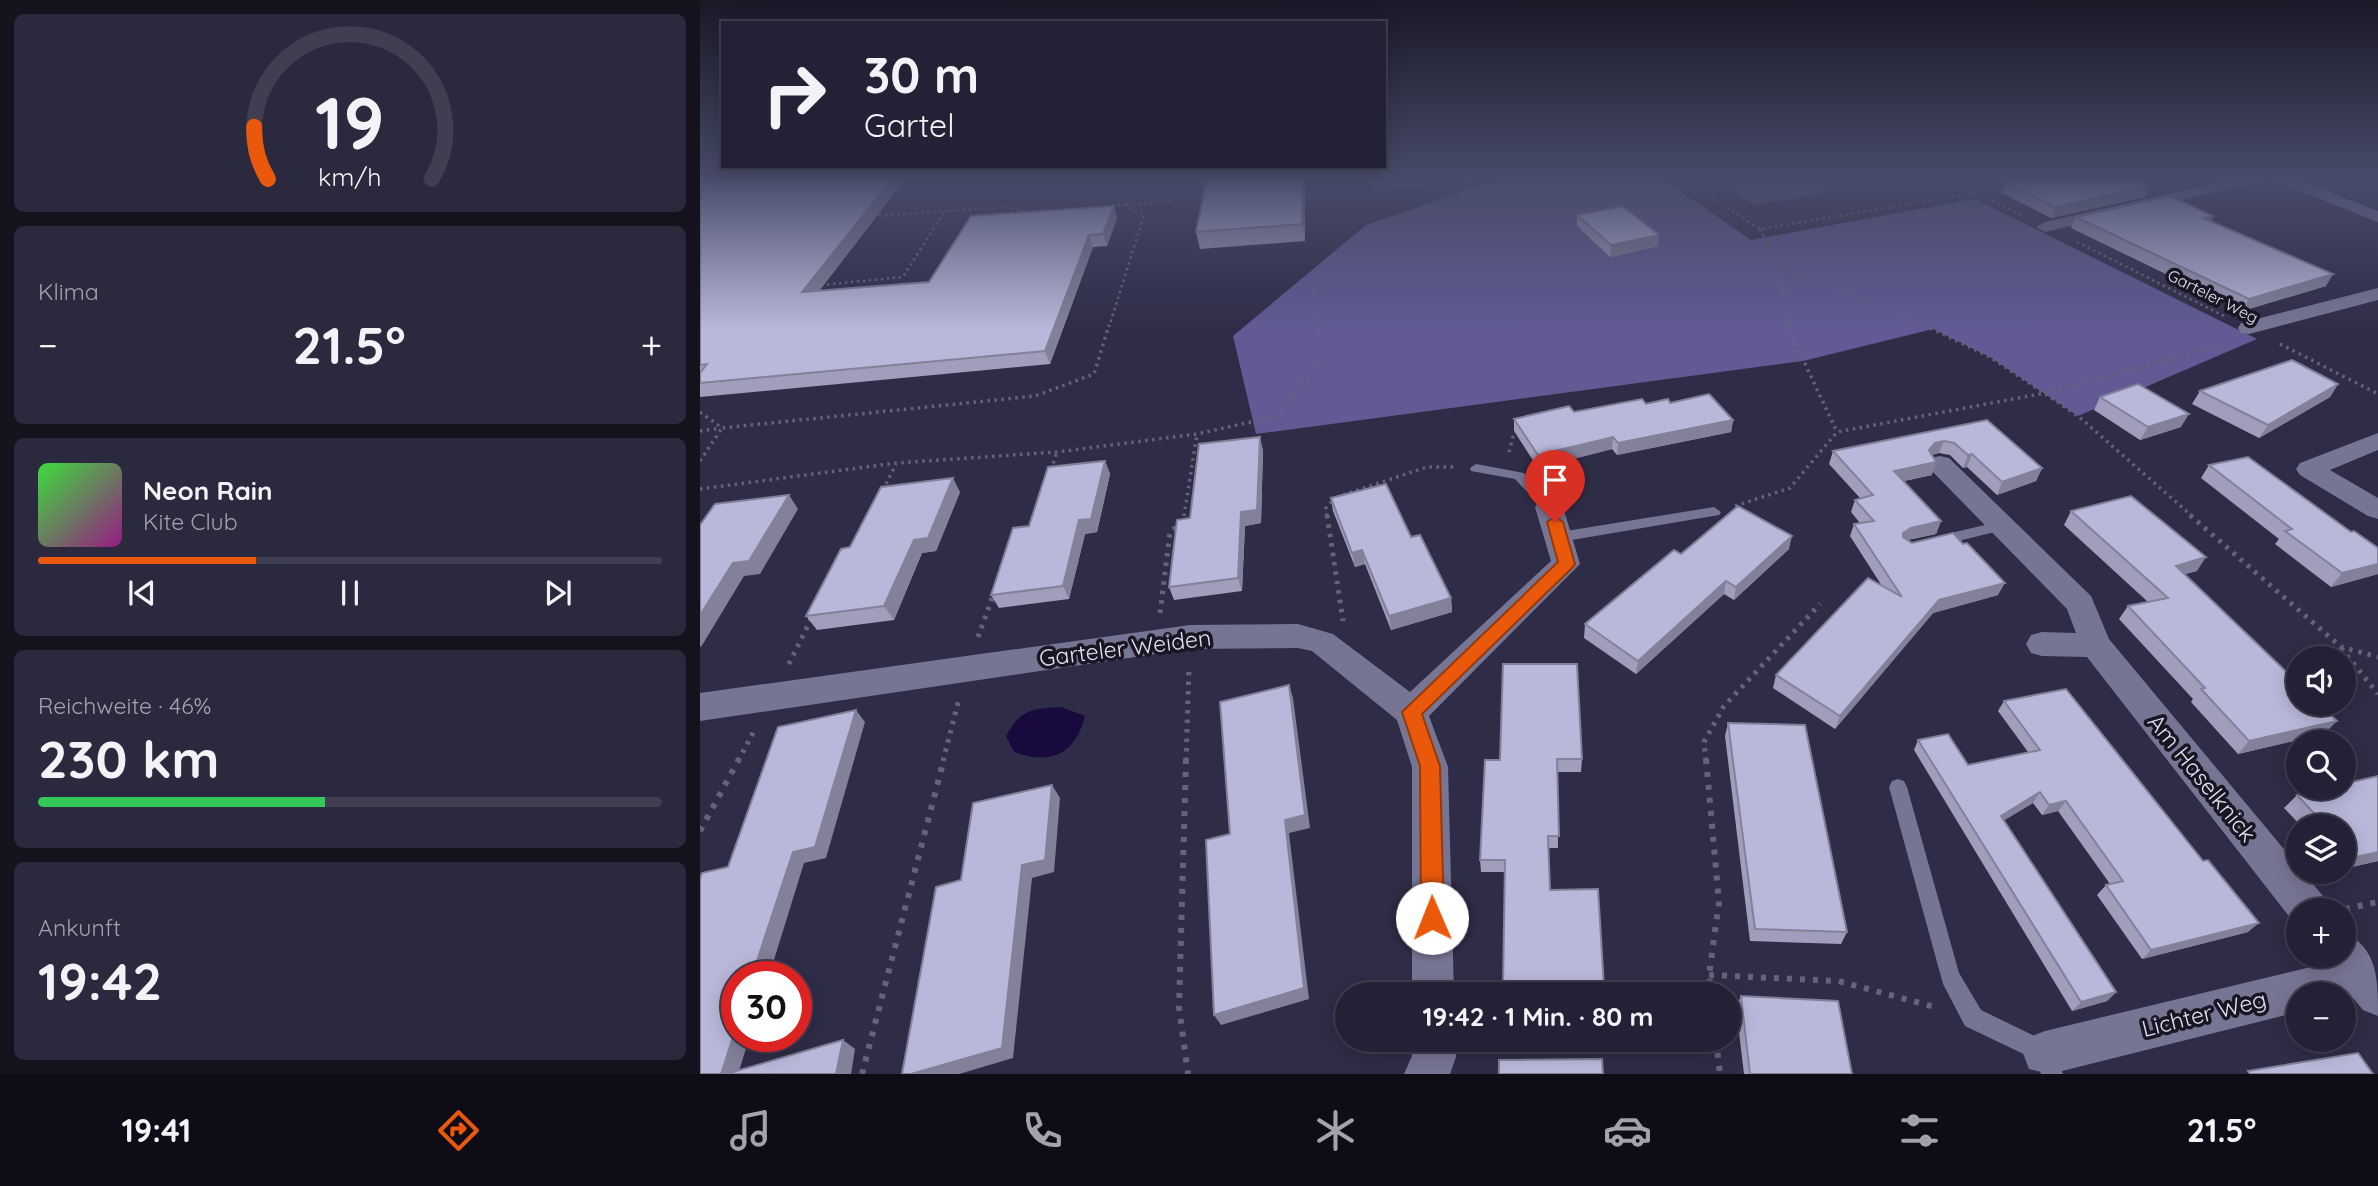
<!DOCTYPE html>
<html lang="de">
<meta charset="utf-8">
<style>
body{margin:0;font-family:Quicksand,sans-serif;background:#2b293d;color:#f1f3f6;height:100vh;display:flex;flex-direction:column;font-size:26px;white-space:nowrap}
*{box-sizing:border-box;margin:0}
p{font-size:23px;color:#a3a3ad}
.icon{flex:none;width:38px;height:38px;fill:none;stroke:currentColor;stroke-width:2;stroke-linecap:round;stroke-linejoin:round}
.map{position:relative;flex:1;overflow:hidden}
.sheet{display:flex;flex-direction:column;gap:14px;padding:14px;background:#13121d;width:700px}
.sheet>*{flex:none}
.guide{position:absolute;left:21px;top:21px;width:665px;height:147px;border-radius:0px;box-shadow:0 4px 18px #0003,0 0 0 2px #403e50;background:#232135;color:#f1f3f6;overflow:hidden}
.buttons{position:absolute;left:1586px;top:646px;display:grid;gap:14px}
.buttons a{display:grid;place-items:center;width:70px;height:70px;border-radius:50%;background:#232135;box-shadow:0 4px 18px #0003,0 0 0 2px #403e50;font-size:35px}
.speed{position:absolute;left:21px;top:961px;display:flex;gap:14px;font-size:35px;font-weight:700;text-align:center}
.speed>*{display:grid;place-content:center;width:91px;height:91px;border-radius:50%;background:#232135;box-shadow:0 4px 18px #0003,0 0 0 2px #403e50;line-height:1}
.speed .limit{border:10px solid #d22;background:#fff;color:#111}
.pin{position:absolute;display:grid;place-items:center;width:60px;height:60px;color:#fff;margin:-72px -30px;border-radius:50% 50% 50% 0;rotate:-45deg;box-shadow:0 0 7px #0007}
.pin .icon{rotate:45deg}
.me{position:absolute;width:77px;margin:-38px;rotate:359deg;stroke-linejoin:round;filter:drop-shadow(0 0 5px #0008)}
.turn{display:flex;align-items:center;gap:24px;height:147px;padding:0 28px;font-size:32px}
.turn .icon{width:91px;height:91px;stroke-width:2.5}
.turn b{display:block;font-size:49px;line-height:60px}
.big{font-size:52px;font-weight:800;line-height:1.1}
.sheet .widget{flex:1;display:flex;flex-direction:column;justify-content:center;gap:10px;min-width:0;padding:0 24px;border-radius:10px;background:#2b293d}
.sheet .dial{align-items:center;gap:0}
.dial svg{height:182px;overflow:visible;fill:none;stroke:#403e50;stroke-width:7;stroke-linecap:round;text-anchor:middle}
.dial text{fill:#f1f3f6;stroke:none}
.song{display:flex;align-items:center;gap:21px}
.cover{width:84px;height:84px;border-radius:10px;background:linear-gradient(135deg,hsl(120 70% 55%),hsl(310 70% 35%))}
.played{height:7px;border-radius:4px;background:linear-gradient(90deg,#ea580c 35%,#403e50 35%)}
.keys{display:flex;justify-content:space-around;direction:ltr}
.heat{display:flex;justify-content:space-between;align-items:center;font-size:38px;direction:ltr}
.charge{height:10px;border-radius:5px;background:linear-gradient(90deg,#34c759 46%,#403e50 0)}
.trip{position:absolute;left:635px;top:982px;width:406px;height:70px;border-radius:35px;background:#232135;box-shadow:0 4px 18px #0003,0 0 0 2px #403e50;font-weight:800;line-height:70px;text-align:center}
.dock{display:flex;height:112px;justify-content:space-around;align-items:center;background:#0e0d15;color:#a3a3ad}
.dock .icon{width:49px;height:49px}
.dock .on{color:#ea580c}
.dock b{font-size:32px;color:#f1f3f6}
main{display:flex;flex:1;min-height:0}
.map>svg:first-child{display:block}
.green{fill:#544f7d}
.forest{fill:#615a94}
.water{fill:#180a3d}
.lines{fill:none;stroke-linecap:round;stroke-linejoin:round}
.path-far3{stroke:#65637b;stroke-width:2.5;stroke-dasharray:2.5 3.5;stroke-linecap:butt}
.path-far2{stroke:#65637b;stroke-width:3.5;stroke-dasharray:2.5 4.5;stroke-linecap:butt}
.path-far1{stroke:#65637b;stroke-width:5;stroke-dasharray:3.5 6;stroke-linecap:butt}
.path{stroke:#65637b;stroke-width:6;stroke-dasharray:5 8;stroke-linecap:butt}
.service{fill:#777594;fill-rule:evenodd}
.minor{fill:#777594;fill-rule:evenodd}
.wall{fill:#a09ebb}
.shaded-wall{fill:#828199}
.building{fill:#bab8da;stroke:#828199;stroke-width:2}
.route{fill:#ea580c;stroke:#983908;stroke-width:2}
.labels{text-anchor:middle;stroke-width:7;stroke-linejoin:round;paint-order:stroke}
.far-street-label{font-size:16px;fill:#e1e0f2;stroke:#171622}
.near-street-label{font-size:23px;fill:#e1e0f2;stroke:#171622}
</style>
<main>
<section class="sheet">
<div class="widget dial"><svg viewBox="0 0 100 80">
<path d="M14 69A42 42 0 1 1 86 69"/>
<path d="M14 69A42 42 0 0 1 8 46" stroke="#ea580c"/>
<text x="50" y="56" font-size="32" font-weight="700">19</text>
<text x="50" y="72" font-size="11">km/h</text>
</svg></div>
<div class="widget"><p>Klima</p>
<div class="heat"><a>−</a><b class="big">21.5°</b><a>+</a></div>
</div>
<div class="widget">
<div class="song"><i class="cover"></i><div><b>Neon Rain</b><p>Kite Club</p></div></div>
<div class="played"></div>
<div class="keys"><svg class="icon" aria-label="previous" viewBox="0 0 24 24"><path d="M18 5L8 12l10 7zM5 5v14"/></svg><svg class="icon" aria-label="pause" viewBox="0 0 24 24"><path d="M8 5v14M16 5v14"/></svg><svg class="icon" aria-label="next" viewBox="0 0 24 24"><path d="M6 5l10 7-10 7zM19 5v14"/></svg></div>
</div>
<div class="widget"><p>Reichweite · 46%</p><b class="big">230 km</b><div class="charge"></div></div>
<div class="widget"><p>Ankunft</p><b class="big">19:42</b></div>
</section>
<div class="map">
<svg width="1678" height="1074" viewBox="0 0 1678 1074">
<rect width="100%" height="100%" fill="#2f2c47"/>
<!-- green -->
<g class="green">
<path d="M673,178H774L775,182L674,190Z"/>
<path d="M1018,178H1118L1138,190L1054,205Z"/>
</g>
<!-- forest -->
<path class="forest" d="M819,178H961L1051,240L1275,199L1557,339L1378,416L1290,357L1233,329L1103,361L556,434L533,336L666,225L786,184Z"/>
<!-- water -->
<path class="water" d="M361,707L385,716C375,755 351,765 314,752L306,736C321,709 331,709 361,707Z"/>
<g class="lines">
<!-- path-far3 -->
<g class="path-far3">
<path d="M982,178L1060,229L1275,193L1325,217"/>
<path d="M1241,178L1275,193L1273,187L1293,178"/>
<path d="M426,205L472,201L478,178"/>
<path d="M173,216L305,207L329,212L425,205L444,215L409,327"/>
<path d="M1060,229L1080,268L1200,313L1228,327"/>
<path d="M1377,242L1526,317"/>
<path d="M1080,269L1088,327"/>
<path d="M121,285L203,277L244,212"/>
<path d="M618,327L613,278L667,229L779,184L809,178"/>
</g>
<!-- path-far2 -->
<g class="path-far2">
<path d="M1087,325L1137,432"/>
<path d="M1224,325L1290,357L1378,416L1492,516"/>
<path d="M1580,344L1678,394"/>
<path d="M0,412L22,428L335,396L394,374L409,325"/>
<path d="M0,431L21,428"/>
<path d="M809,452L813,437L820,429"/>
<path d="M0,461L22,428"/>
<path d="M351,470L357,452"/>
<path d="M0,489L196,463L357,452L497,434L578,416L621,360L618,325"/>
<path d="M183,490L196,464"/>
<path d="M643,495L727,467H755"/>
<path d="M1035,506L1090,488L1137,432L1345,393L1529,343"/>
<path d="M484,516L497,434"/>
<path d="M627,516L626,508L635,498"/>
</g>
<!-- path-far1 -->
<g class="path-far1">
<path d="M627,515L643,621"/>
<path d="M1490,515L1641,647L1678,657"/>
<path d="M460,613L470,532L483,522L484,515"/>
<path d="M278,637L294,593"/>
<path d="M1641,648L1678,694"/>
<path d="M89,664L111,619"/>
<path d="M38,761L54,731"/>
<path d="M243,761L259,699"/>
<path d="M486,761L489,666"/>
<path d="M1006,761L1004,742L1024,706L1120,604"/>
</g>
<!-- path -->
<g class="path">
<path d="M486,759L479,1007L488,1074"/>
<path d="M1006,759L1019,902L1009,975L1011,994"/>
<path d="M0,831L39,759"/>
<path d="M1645,909L1678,902"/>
<path d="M1009,975L1138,981L1235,1007"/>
<path d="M1016,1040L1020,1074"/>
<path d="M162,1074L244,759"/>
</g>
<!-- service -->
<g class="service">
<path d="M776,464L824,473L856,507L849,511L844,510L815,479L771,471L770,468Z"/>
<path d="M1014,507L1021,512L1019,515L860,542L853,537L860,532Z"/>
<path d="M1302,521L1309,526L1307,529L1238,546L1231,541L1238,536Z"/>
<path d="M1198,779L1204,781L1207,787L1259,973L1281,1010L1353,1045L1363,1074H1341L1336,1060L1265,1026L1243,984L1189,787L1192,781Z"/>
</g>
<!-- minor -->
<g class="minor">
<path d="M1539,178H1593L1678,211V222L1570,179L1345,232L1336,227L1345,222Z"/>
<path d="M1678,288V300L1549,334L1541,333L1538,328L1541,323Z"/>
<path d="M1678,433V450L1630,470L1678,498V519L1668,516L1600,475L1596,469L1600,463Z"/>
<path d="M1240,456L1249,458L1391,596L1409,639L1598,866V872H1603L1623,896L1629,910H1598V925L1595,924L1387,657L1342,656L1331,653L1326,644L1331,635L1342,632L1376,633L1367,609L1231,470L1227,464L1231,458Z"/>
<path d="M849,498L859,501L863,507L880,564L729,716L748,767L754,994H712V767L697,720L612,651L598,648L490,649L0,721V693L490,625L598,624L633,634L710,692L851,561L835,507L839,501Z"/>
<path d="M1643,931C1678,949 1678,978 1678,1016L1663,1010L1653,998L1643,1001V994H1598V1012L1350,1074L1329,1069L1323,1053L1329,1037L1345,1031L1627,963L1624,956H1643Z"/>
<path d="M712,1040H756V1057L750,1074H704L712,1056Z"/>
</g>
</g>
<!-- wall -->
<g class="wall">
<path d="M3,178H206L119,291L229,282L414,206L417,218L407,246L393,247L350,364L0,397V181Z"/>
<path d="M507,178H605V241L500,249L496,232Z"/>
<path d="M1306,182L1445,197L1351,218L1302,193Z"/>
<path d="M877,215L958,246L910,257L877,226Z"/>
<path d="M1513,216L1511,222L1626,286L1542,311L1371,228L1376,217Z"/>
<path d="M1638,384L1630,397L1559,438L1492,404L1500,391Z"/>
<path d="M1400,397L1481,427L1440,440L1394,410Z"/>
<path d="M970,403L1033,420L1031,432L917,455L912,449L838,468L814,431V419Z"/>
<path d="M1287,420L1342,468L1336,481L1297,495L1267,467L1263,468L1250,455L1239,453L1232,455V475L1204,481L1241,521L1236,534L1208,540L1298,595L1233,613L1135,729L1073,688L1076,675L1182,586L1150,536L1154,524L1160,523L1151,512L1155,500L1160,498L1129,464L1133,451Z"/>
<path d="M563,450L561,523L545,526L542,591L474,600L469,587L490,518Z"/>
<path d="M405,461L410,474L397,532L385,534L369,599L299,608L291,595L329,526Z"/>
<path d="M1509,465L1651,532L1678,548V574L1631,587L1575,544L1579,539L1501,478Z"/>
<path d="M260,492L236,551L222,553L194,620L117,630L106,616L150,547Z"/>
<path d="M631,498L711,537L751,598L752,612L691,630L665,564L655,567L633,511Z"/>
<path d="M1371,511L1497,571L1485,574L1624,734L1538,754L1491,702L1493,699L1419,619L1428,606L1448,602L1364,525Z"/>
<path d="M1089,549L1034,600L1024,594L936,674L884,638L885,624L981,554Z"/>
<path d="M1304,701L1548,932L1442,959L1397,895L1406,885L1410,884L1358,811L1342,815L1333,803L1304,820L1416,992L1407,1001L1372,1011L1214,750L1218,740L1268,765L1328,752L1298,711Z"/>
<path d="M1028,723L1147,932L1141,944L1050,941L1025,736Z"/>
<path d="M882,759L881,772H857L858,848H848L850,890L904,987L903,994H804L805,872H781L780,860L785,760Z"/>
<path d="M1678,776V861L1643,869V826H1601L1584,808L1597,795Z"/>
<path d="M1041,996L1152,1074H1044L1036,1007Z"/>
</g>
<!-- shaded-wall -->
<g class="shaded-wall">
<path d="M193,178H206L109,304L102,292Z"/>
<path d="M603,178H605V241L602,224Z"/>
<path d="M1450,186L1445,197L1351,218L1355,207Z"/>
<path d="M414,206L417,218L407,246L403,234Z"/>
<path d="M1513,216L1508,227L1503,218Z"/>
<path d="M389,235L393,247L350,364L345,351Z"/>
<path d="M959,235L958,246L910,257L911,245Z"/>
<path d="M1633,274L1626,286L1542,311L1549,299Z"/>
<path d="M1638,384L1630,397L1559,438L1568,425Z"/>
<path d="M1489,414L1481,427L1440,440L1448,427Z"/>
<path d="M1033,420L1031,432L917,455L918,443Z"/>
<path d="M560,437L563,450L561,523L545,526L542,591L538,578L541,512Z"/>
<path d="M913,437L912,449L838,468V455Z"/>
<path d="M1244,441L1239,453L1230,455L1229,450L1235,443Z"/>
<path d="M1272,454L1267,467L1263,468L1268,455Z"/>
<path d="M405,461L410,474L397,532L385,534L369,599L363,586L379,520Z"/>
<path d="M1236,462L1232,475L1190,484L1194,471Z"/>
<path d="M1342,468L1336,481L1297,495L1302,482Z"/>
<path d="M253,478L260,492L236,551L222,553L194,620L184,606L214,540Z"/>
<path d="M89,495L98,509L60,574L44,576L1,647L0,646V615L33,563Z"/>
<path d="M1241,521L1236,534L1206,540L1198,546L1203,533L1211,528Z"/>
<path d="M1092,536L1089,549L1034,600L1036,587Z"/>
<path d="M662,550L665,564L655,567L652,553Z"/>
<path d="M1506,557L1497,571L1467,579L1476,566Z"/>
<path d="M1678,564V574L1631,587L1642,573Z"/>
<path d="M1026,581L1024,594L936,674L938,661Z"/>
<path d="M1305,583L1298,595L1233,613L1135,729L1140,716L1239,600Z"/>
<path d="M751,598L752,612L691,630L689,616Z"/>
<path d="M589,685L593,698L610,828L589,833L609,999L521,1025L514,1015L585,820Z"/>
<path d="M156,710L165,722L126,858L104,863L69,976H52L93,852Z"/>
<path d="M1637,721L1624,734L1538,754L1549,741Z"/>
<path d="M352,785L360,798L354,872L332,878L313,1058L259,1074H211L322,865Z"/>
<path d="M1340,792L1333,803L1295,826L1301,816Z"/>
<path d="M1366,801L1358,811L1342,815L1349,805Z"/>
<path d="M1678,852V861L1643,869V868L1656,857Z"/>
<path d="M1559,923L1548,932L1442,959L1451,950Z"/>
<path d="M1416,992L1407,1001L1372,1011L1381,1002Z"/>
<path d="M37,1025V1036H50L38,1074H21Z"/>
<path d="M143,1040L155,1049L151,1074H136Z"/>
</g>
<!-- building -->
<g class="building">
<path d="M3,178H193L102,292L229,282L271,216L414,206L403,234L389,235L345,351L0,383V373L7,364L0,365V181Z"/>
<path d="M507,178H603L602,224L496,232Z"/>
<path d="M1323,178H1434L1450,186L1355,207L1306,182Z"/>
<path d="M1470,196L1513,216L1503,218L1633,274L1549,299L1376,217Z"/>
<path d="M923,206L959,235L911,245L877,215Z"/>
<path d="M1592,360L1638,384L1568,425L1500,391Z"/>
<path d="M1438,384L1489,414L1448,427L1400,397Z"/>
<path d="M1009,394L1033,420L918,443L913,437L838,455L814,419L869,406L874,412L942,399L946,404L968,399L970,403Z"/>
<path d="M1287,420L1342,468L1302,482L1272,454L1268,455L1254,443L1244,441L1235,443L1229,450L1236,462L1194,471L1241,521L1211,528L1203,533V537L1212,543L1253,533L1263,544L1267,543L1305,583L1239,600L1140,716L1076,675L1168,578L1202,597L1154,524L1174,521L1155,500L1173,495L1133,451Z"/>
<path d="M560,437L557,510L541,512L538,578L469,587L477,520L490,518L499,444Z"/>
<path d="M1548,457L1651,532L1654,531L1678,548V564L1642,573L1585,531L1592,529L1509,465Z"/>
<path d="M405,461L391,519L379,520L363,586L291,595L313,528L329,526L348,467Z"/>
<path d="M253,478L228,538L214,540L184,606L106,616L141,549L150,547L181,487Z"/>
<path d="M686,484L711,537L720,535L751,598L689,616L662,550L652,553L631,498Z"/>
<path d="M89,495L49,561L33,563L0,615V525L15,504Z"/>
<path d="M1431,496L1506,557L1476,566L1598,683V704H1619L1637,721L1549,741L1501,689L1505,688L1428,606L1468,598L1371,511Z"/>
<path d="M1038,506L1092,536L1036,587L1026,581L938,661L885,624L974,550L981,554Z"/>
<path d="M803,664H877L882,759H857L859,836H848L850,890L898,889L904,987L803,988L805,860H780L785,760H800Z"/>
<path d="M589,685L605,815L585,820L604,988L514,1015L506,840L530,834L520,702Z"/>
<path d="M1366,689L1503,861L1508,860L1559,923L1451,950L1406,885L1423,881L1366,801L1349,805L1340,792L1301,816L1416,992L1381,1002L1218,740L1248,734L1268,765L1340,750L1304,701Z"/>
<path d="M156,710L115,847L93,852L52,976H37V1025L21,1074H0V879L2,873L28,867L78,727Z"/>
<path d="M1028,723L1105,725L1147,932L1055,929Z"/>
<path d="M1678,776V852L1656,857L1643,844V826H1626L1597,795L1630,788H1643V784Z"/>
<path d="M352,785L345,860L322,865L302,1048L211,1074H202L236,887L261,880L273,803Z"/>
<path d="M1041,996L1138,1001L1152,1074H1050Z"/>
<path d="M143,1040L136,1074H26Z"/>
<path d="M1658,1053L1673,1074H1550L1548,1071Z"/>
<path d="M902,1059L903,1074H799V1060Z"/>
</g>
<!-- sky -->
<linearGradient id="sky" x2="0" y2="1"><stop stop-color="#1a1827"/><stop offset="0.54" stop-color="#474b69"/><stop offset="1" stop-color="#474b69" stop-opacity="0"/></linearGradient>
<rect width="1678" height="329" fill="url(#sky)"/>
<!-- route -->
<path class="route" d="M855,517L863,522L875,564L872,568L722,714L740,766L744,918L740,926L732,929L724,926L721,918L720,766L702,712L858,562L847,522Z"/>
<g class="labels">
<!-- far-street labels -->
<g class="far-street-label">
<text transform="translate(1513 296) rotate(27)" y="6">Garteler Weg</text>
</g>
<!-- near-street labels -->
<g class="near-street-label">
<text transform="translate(425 648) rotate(-7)" y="8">Garteler Weiden</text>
<text transform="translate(1502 778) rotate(51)" y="8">Am Haselknick</text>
<text transform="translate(1504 1014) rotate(-14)" y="8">Lichter Weg</text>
</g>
</g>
</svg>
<div class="buttons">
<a><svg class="icon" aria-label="sound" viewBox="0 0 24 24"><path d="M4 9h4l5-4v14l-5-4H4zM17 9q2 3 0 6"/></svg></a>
<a><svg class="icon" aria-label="search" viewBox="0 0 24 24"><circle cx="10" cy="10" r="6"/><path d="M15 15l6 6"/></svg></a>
<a><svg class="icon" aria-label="layers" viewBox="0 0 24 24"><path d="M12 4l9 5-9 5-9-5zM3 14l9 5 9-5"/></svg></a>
<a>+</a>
<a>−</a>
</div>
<div class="speed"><div class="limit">30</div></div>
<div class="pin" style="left:855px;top:522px;background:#d93025"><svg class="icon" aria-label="arrive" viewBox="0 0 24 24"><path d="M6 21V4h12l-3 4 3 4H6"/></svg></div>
<svg class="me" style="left:732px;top:918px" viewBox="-20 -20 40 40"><circle r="19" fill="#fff"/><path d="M0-13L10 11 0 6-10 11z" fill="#ea580c"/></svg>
<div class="trip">19:42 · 1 Min. · 80 m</div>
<div class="guide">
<div class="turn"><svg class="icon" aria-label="right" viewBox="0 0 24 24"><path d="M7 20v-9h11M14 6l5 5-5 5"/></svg><div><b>30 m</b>Gartel</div></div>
</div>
</div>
</main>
<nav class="dock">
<b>19:41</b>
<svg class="icon on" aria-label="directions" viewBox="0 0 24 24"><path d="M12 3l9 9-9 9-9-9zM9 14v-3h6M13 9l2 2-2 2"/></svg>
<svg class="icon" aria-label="music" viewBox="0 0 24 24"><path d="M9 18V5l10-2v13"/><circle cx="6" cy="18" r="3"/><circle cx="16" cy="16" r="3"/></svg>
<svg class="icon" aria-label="phone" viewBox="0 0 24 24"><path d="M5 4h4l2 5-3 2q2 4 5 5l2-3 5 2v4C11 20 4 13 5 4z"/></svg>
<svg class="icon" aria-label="climate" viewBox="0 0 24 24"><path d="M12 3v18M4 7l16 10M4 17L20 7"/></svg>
<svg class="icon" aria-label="car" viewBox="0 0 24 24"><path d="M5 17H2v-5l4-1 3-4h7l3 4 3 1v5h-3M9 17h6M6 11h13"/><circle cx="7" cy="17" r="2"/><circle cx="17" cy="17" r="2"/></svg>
<svg class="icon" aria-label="filters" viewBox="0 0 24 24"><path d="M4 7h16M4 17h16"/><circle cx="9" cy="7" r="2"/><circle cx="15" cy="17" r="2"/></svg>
<b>21.5°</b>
</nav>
